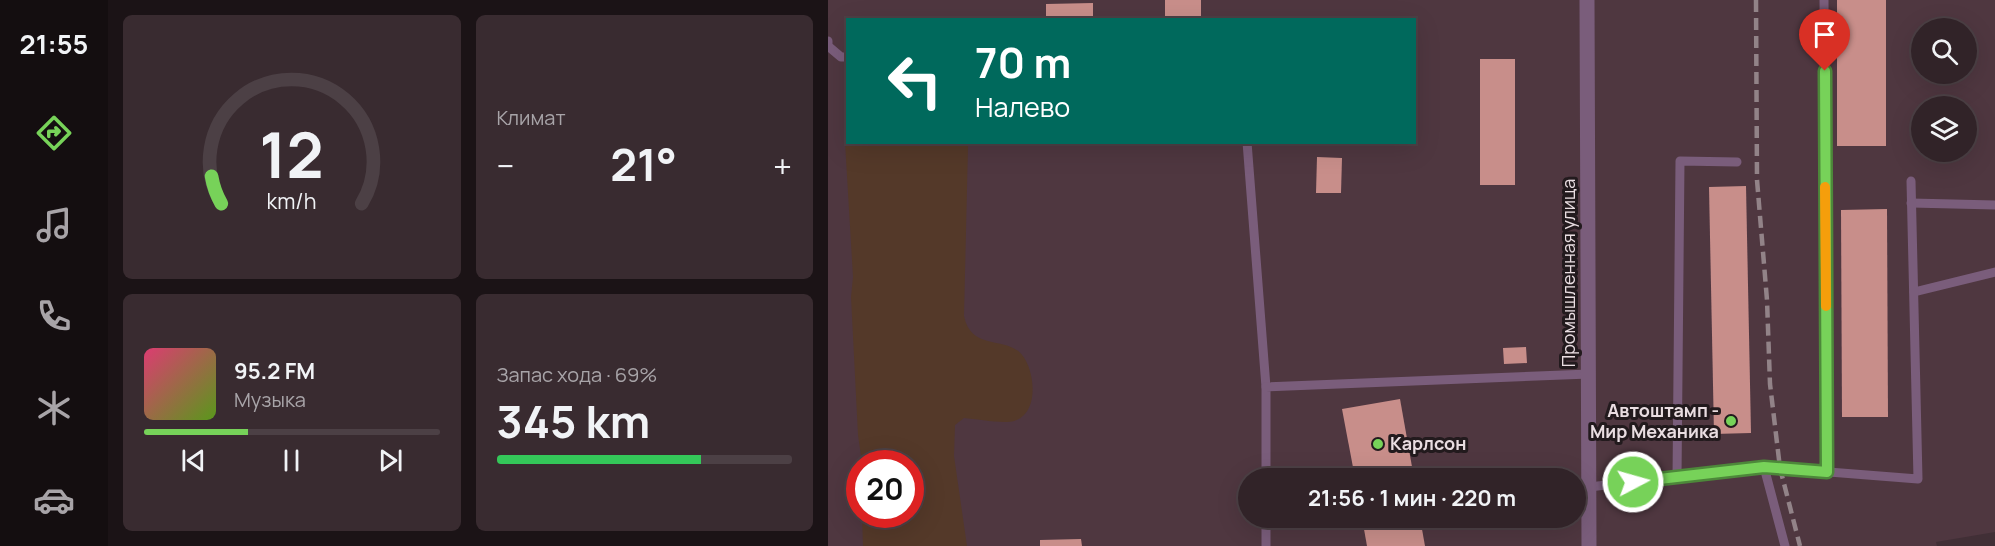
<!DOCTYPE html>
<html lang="ru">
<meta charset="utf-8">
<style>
body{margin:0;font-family:Manrope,sans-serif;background:#392b30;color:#f1f3f6;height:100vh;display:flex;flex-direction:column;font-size:22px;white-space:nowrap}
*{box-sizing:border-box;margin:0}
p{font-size:20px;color:#a8a4a8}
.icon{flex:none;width:33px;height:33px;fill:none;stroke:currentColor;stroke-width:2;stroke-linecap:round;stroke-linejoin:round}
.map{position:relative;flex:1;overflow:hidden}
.sheet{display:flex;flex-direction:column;gap:15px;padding:15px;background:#1b1316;width:720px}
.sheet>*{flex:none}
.top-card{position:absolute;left:18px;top:18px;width:570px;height:126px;border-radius:0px;box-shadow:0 6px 24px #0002,0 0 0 2px #4c4045;background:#00695c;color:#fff;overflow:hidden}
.buttons{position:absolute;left:1083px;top:18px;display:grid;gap:12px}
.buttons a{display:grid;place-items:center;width:66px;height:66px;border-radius:50%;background:#312328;box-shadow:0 6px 24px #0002,0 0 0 2px #4c4045;font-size:30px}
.speed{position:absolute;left:18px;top:450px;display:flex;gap:12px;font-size:30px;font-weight:700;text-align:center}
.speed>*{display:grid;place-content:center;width:78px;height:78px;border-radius:50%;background:#312328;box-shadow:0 6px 24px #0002,0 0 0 2px #4c4045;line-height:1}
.speed .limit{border:9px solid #d22;background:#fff;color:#111}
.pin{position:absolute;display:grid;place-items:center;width:51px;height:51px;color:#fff;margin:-62px -26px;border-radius:50% 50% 50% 0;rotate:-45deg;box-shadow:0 0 6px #0007}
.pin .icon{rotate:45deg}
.me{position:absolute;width:66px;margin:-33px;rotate:84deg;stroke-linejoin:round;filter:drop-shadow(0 0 4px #0008)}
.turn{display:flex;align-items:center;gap:21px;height:126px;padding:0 30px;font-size:27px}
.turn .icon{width:78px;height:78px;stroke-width:2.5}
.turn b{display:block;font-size:42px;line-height:51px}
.big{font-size:45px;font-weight:700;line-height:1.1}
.sheet .tile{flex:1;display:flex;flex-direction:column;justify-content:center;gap:9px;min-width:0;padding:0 21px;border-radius:9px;background:#392b30}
.sheet .dial{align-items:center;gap:0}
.dial svg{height:156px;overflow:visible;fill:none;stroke:#4c4045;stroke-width:7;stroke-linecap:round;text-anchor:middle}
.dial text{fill:#f1f3f6;stroke:none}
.song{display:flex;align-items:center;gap:18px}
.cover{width:72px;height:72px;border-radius:9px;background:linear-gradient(135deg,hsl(340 70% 55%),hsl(90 70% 35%))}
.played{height:6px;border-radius:3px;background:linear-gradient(90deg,#77d259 35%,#4c4045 35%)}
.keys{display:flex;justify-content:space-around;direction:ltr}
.heat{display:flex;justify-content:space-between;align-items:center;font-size:33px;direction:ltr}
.charge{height:9px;border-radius:4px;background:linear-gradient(90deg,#34c759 69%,#4c4045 0)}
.sheet .tiles{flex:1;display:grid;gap:15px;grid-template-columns:repeat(2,1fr)}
.trip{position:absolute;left:410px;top:468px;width:348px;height:60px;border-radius:30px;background:#312328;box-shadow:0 6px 24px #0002,0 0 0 2px #4c4045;font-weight:700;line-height:60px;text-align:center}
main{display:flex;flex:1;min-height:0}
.menu{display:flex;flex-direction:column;width:108px;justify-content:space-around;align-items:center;background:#140e10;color:#a8a4a8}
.menu .icon{width:42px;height:42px}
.menu .on{color:#77d259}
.menu b{font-size:27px;color:#f1f3f6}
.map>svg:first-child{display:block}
.built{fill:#4f3740;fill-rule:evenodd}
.green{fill:#543929}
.building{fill:#c88e8a}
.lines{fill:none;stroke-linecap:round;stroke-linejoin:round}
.lane{stroke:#7a5d7b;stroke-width:9}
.street{stroke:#7a5d7b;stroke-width:15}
.rail{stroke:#928388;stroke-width:4.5;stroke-dasharray:12 6;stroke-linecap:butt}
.route-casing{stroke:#4d883a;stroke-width:15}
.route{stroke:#77d259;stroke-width:10}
.slow{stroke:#f59e0b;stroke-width:10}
.poi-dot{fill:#77d259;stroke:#221a1d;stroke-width:2}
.labels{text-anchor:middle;stroke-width:6;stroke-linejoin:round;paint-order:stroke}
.street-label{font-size:18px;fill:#e9dde1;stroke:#221a1d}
.poi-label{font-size:18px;font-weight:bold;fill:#e9dde1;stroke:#221a1d;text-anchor:end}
</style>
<main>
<nav class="menu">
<b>21:55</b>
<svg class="icon on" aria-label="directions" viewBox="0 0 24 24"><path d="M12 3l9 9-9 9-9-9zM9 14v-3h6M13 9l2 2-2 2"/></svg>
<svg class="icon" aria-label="music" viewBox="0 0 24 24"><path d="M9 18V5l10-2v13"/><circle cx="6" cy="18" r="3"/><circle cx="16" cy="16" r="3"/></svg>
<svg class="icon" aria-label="phone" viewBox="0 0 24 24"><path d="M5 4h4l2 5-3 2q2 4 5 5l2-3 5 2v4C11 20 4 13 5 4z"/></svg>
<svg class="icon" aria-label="climate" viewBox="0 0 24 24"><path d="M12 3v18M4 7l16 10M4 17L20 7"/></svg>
<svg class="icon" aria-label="car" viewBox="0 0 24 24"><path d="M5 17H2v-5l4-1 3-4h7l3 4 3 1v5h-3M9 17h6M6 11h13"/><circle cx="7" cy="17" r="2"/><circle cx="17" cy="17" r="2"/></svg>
</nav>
<section class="sheet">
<div class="tiles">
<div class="tile dial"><svg viewBox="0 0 100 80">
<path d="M14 69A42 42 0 1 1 86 69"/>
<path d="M14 69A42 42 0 0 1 9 55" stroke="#77d259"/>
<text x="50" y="56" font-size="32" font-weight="700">12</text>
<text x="50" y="72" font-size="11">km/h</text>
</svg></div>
<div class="tile"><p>Климат</p>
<div class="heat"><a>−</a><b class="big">21°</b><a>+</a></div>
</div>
<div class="tile">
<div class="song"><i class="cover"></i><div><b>95.2 FM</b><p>Музыка</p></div></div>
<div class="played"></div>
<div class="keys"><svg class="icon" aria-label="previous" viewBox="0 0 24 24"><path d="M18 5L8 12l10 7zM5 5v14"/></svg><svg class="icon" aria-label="pause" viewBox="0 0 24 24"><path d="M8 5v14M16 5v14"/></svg><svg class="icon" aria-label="next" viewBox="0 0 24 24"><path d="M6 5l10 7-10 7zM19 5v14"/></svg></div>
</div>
<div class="tile"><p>Запас хода · 69%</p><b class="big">345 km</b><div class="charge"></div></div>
</div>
</section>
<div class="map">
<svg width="1167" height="546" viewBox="0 0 1167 546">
<rect width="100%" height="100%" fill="#412f36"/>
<!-- built -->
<path class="built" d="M0,0H1167V532L1108,542L1109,546H0ZM20,20H586V142H20ZM1094,28H1138V74H1094ZM1094,106H1138V152H1094ZM32,464H82V514H32ZM420,478H747V518H420Z"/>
<!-- green -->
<path class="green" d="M19,130L20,142H139L140,147L136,316C144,355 184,332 198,361C207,378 210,414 186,421C175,424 149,419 136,418L127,425L126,456L139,546H35L34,515L82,514V464L34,463L30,435L23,297L25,277L17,142Z"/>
<!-- building -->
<g class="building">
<rect x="337" y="0" width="36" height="20"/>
<rect x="1009" y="0" width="49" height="146"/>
<path d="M265,3V20H218V4Z"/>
<rect x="652" y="59" width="35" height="126"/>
<path d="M489,157L514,158L513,193H488Z"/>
<path d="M918,186L923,433L886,434L881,187Z"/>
<path d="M1059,209L1060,417H1014L1013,210Z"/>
<path d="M698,347L699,363L676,364L675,348Z"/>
<path d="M572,399L586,478H527L514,409Z"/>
<path d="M534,518H592L597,546H539Z"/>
<path d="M253,539L254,546H212V540Z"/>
</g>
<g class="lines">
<!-- lane -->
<g class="lane">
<path d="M996,0L999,472"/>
<path d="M0,41V46L13,57H20"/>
<path d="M419,142L438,387"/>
<path d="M1083,203L1167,205"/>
<path d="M1086,292L1167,272"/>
<path d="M936,467L957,546"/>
<path d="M438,478V387L761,374"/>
<path d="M849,478L852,161L909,162"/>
<path d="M761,487L936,467L1090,479L1083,181"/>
<path d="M438,518V546"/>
</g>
<!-- street -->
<path class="street" d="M759,0L761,546"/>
<!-- rail -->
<path class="rail" d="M928,0L929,180L939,300L942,384L952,468L972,546"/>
</g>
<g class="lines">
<!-- route casing -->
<g class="route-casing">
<path id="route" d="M805,482L936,467L999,472L997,71"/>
</g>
<!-- route -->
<use href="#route" class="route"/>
<!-- slow -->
<path class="slow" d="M997,187L998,306"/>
</g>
<!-- markers -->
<g class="poi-dot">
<circle cx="903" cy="421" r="6"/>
<circle cx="550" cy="444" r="6"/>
</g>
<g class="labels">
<!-- street labels -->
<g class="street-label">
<text transform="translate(741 273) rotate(-90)" y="6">Промышленная улица</text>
</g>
<!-- poi labels -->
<g class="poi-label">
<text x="891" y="417">Автоштамп -<tspan x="891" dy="21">Мир Механика</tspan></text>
<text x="562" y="450" text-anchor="start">Карлсон</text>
</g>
</g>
</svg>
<div class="buttons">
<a><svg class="icon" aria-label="search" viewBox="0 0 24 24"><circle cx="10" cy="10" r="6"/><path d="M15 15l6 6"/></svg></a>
<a><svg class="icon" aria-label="layers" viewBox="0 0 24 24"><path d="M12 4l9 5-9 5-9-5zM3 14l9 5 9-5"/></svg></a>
</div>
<div class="speed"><div class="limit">20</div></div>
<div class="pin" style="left:997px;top:71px;background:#d93025"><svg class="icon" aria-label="arrive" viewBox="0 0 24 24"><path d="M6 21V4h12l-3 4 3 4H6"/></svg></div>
<svg class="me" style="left:805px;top:482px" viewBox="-20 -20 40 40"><circle r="17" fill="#77d259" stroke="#fff" stroke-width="3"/><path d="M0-11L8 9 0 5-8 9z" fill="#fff"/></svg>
<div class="trip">21:56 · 1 мин · 220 m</div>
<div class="top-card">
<div class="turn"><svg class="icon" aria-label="left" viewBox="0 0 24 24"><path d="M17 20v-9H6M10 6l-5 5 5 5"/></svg><div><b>70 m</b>Налево</div></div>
</div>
</div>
</main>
